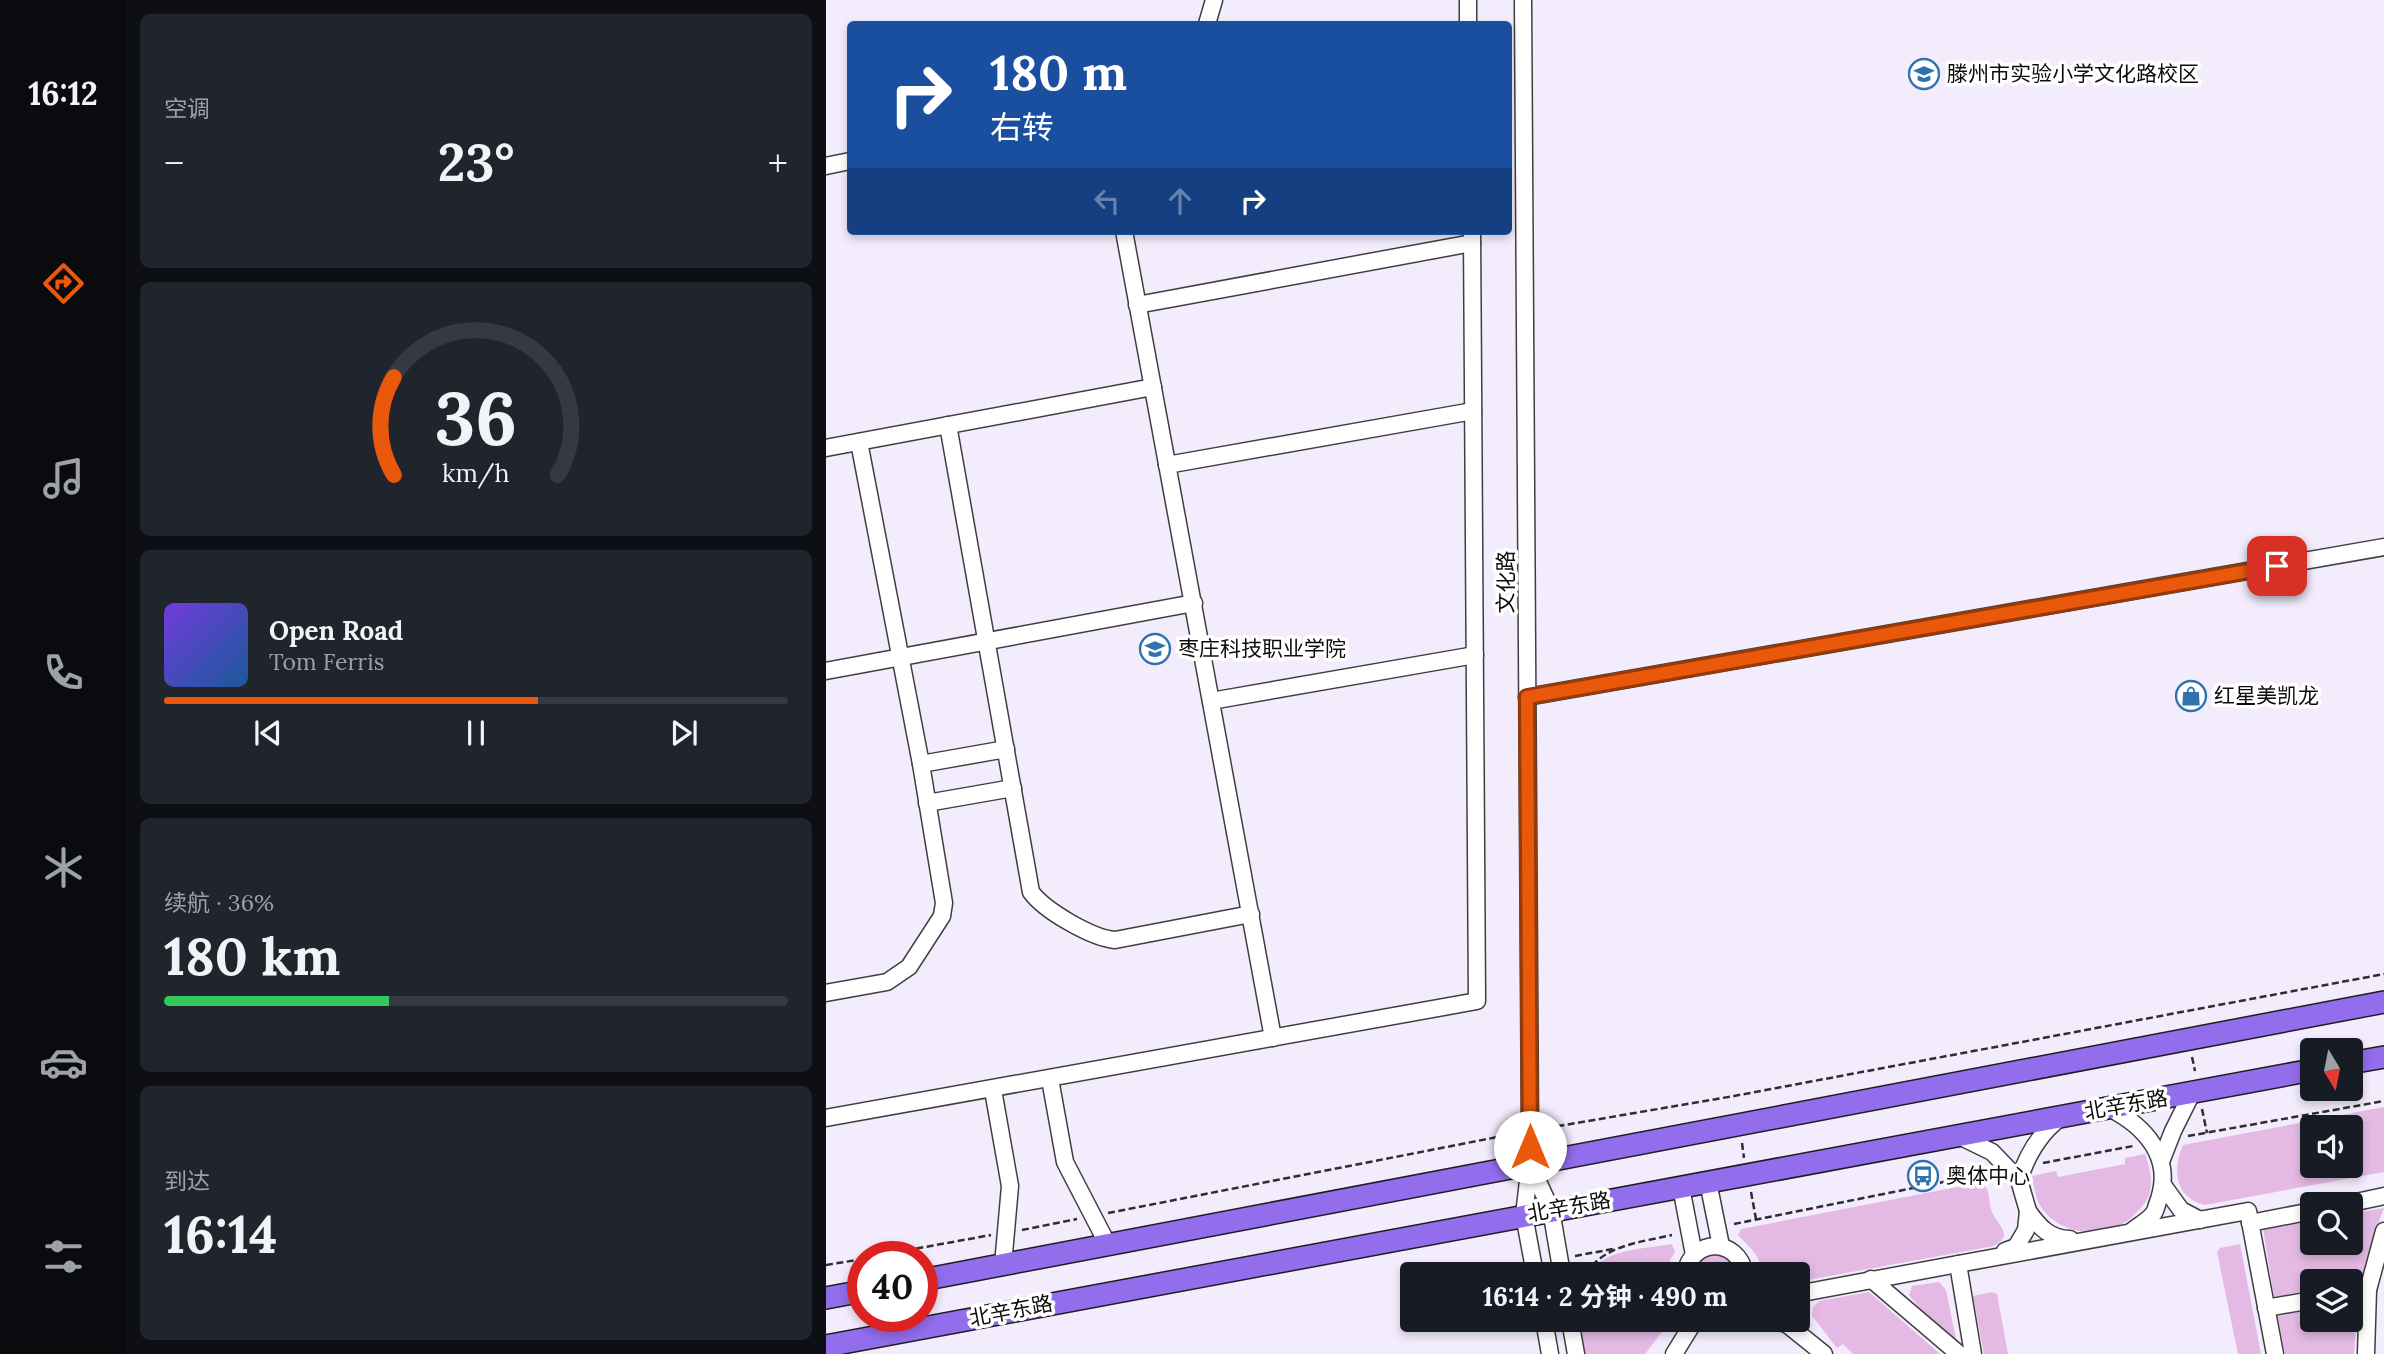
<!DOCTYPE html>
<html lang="zh">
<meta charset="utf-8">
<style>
body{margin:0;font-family:Lora,"Noto Sans SC",serif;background:#20242c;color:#f1f3f6;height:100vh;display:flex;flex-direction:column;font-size:26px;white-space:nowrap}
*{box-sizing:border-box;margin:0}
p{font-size:23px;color:#9ea1a6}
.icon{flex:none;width:38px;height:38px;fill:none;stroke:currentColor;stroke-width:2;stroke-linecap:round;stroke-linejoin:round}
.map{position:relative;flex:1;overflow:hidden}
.panel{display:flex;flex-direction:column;gap:14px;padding:14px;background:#0d0f14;width:700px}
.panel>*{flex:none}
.hud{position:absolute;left:21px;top:21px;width:665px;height:214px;border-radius:7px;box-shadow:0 4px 10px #0003;background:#1a4fa0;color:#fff;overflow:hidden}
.needle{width:46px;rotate:170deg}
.buttons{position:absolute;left:1474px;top:1038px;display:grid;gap:14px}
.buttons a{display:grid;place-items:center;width:63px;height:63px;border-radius:7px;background:#171b24;box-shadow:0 4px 10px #0003;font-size:35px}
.speed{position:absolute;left:21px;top:1241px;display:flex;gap:14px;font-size:35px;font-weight:700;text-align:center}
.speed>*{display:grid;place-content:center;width:91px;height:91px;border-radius:50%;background:#171b24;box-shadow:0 4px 10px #0003;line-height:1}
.speed .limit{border:10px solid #d22;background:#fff;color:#111}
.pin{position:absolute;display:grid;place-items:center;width:60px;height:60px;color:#fff;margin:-30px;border-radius:14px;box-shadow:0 4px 10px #0006}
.me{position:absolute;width:77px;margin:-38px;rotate:0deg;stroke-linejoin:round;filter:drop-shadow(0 0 5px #0008)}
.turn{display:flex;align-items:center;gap:24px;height:147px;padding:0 28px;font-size:32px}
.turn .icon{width:91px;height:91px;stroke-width:2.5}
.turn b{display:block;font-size:49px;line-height:60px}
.lanes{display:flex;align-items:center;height:66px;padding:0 28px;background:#0003;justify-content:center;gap:35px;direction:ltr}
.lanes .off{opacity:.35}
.big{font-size:52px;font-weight:700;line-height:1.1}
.panel .widget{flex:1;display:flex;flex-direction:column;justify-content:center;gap:10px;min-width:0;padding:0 24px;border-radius:10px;background:#20242c}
.panel .dial{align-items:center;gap:0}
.dial svg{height:182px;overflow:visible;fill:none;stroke:#363941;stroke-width:7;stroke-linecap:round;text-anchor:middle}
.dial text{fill:#f1f3f6;stroke:none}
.song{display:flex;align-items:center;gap:21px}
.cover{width:84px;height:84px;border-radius:10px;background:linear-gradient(135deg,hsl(260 70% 55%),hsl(210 70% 35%))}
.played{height:7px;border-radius:4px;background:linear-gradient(90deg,#ea580c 60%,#363941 60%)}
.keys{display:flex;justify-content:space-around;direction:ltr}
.heat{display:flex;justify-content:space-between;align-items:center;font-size:38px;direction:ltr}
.charge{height:10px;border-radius:5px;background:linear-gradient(90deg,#34c759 36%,#363941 0)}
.trip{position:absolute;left:574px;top:1262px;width:410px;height:70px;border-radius:7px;background:#171b24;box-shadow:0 4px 10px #0003;font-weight:700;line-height:70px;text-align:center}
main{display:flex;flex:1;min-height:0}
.menu{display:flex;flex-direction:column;width:126px;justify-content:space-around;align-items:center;background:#090b0e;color:#9ea1a6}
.menu .icon{width:49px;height:49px}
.menu .selected{color:#ea580c}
.menu b{font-size:32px;color:#f1f3f6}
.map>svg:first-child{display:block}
.green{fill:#e4b9e4;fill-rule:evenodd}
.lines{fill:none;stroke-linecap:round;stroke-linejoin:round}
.minor-casing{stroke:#3f3f3f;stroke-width:19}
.major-casing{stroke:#1d1d1d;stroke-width:24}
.path{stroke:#2e2e2e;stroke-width:2.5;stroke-dasharray:7 3.5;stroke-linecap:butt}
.minor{stroke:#fff;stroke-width:16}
.major{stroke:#926dec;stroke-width:21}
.route-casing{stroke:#983908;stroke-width:18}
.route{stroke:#ea580c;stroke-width:12}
.labels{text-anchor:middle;stroke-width:7;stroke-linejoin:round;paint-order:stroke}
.poi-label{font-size:21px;fill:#0c0c0c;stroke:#fff;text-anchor:start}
.street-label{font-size:21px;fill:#0c0c0c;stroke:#fff}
</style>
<main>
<nav class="menu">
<b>16:12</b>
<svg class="icon selected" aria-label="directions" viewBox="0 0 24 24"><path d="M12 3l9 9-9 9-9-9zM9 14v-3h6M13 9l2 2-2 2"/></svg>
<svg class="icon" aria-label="music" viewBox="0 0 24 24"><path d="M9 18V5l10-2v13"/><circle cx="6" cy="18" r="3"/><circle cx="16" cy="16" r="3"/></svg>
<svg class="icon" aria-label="phone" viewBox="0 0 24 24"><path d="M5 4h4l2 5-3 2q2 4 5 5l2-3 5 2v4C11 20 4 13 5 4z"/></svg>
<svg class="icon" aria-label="climate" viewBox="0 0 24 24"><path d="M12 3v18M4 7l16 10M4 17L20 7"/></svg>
<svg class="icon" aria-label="car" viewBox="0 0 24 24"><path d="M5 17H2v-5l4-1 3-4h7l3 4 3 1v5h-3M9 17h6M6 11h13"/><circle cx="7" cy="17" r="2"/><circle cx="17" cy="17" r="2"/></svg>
<svg class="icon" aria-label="filters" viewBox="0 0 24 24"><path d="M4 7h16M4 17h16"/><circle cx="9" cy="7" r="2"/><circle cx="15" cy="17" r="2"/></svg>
</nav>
<section class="panel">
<div class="widget"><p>空调</p>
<div class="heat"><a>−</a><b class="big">23°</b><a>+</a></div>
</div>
<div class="widget dial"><svg viewBox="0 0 100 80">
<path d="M14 69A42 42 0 1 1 86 69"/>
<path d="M14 69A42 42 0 0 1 14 26" stroke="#ea580c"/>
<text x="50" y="56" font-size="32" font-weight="700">36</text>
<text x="50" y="72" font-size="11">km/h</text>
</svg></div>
<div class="widget">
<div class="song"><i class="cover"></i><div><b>Open Road</b><p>Tom Ferris</p></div></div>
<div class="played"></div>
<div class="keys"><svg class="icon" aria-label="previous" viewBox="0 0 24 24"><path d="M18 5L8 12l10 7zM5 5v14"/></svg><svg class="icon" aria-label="pause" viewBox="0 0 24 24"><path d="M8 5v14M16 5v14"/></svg><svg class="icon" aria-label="next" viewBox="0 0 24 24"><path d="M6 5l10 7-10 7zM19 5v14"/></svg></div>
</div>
<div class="widget"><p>续航 · 36%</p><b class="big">180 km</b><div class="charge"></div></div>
<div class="widget"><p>到达</p><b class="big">16:14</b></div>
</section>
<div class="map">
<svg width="1558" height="1354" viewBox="0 0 1558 1354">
<rect width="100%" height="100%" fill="#f2ecfd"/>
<!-- green -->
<g class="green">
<path d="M1558,1107V1172L1379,1205C1349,1198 1346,1170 1357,1145ZM1524,1127V1166H1486V1127Z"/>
<path d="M1319,1154C1323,1165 1327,1179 1324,1191C1322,1202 1313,1210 1306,1217C1280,1240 1234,1236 1215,1207C1209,1197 1208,1187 1206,1176L1230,1171L1232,1177L1299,1164V1158Z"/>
<path d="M1152,1183C1167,1187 1161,1200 1166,1212C1171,1225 1189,1235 1168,1246L971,1282V1274H937C935,1256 924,1248 912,1235L915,1229Z"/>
<path d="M1558,1208L1547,1237L1534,1287L1524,1289V1281H1486V1296L1449,1302L1437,1229L1486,1221V1242H1524V1214Z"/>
<path d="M846,1244L849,1252L844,1260L842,1274H763C778,1248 820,1249 846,1244Z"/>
<path d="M1414,1244L1435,1354H1412L1391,1252L1394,1248Z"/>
<path d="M884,1253C899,1255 907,1259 912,1274H866L872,1260Z"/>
<path d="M1113,1282L1120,1290L1130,1339L1102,1318L1083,1295L1086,1286Z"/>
<path d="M1043,1292L1114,1354H1027L1017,1344L1011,1348L986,1316L987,1307L993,1301Z"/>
<path d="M1166,1292L1171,1294L1182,1354H1158L1147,1296Z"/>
<path d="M1532,1296L1528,1354H1459L1450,1308L1486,1303V1320H1524V1297Z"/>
<path d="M752,1320H845L819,1354H759Z"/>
</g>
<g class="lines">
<!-- minor casing -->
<g class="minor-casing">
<g id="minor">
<path d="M642,0V24"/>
<path d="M697,0L704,1131V1164L698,1215L709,1274"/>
<path d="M381,24L388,0"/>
<path d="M0,166L24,161"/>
<path d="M298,231L447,1038"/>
<path d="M311,305L646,243"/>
<path d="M122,425L205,892C219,911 266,938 289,940L425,914"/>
<path d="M0,448L327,387"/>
<path d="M341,465L647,411"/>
<path d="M0,671L368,603"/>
<path d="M701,697L1558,547"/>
<path d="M385,701L649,655"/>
<path d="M95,764L180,749"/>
<path d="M101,803L187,788"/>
<path d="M0,993L61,982L83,967L116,916L118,903L95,764L33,442"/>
<path d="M224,1079L239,1162L282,1245"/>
<path d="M167,1090L184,1186L177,1265"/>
<path d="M1283,1108C1319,1126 1347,1157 1333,1199C1331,1203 1330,1211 1327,1214C1323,1220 1312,1226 1306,1231"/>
<path d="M0,1118L651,1001L646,231"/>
<path d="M1133,1136L1166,1152L1193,1180L1202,1211L1200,1230L1190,1247L1179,1251"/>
<path d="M1336,1159L1347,1131L1366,1093"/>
<path d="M705,1166L725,1210L736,1274"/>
<path d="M1193,1180C1201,1155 1213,1134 1234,1118"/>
<path d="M882,1182L895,1246"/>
<path d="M1337,1185L1355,1210L1374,1220"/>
<path d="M855,1187L868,1255"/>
<path d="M1521,1204L1558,1196"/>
<path d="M1202,1211C1213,1227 1224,1239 1244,1239"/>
<path d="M1424,1223L1486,1211"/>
<path d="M859,1274C866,1237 912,1237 919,1274"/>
<path d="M1045,1279L1133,1354"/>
<path d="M1524,1293L1542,1290"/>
<path d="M971,1294L1132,1264"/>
<path d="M1440,1308L1486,1300"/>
<path d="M718,1320L724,1354"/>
<path d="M744,1320L750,1354"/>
<path d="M950,1320L962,1325L998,1354"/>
<path d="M848,1354L869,1320"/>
<path d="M1147,1354L1132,1264L1422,1211L1449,1354"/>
<path d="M1540,1354L1542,1290L1558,1231"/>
</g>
</g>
<!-- major casing -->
<g class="major-casing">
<g id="major">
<path d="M1524,1063L1558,1057"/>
<path d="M96,1280L1558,1002"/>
<path d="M0,1298L37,1291"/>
<path d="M0,1346L1486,1070"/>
</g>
</g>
<!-- path -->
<g class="path">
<path d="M1366,1057L1369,1071"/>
<path d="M1376,1109L1381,1133"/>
<path d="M721,1128L908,1096L1558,974"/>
<path d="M1362,1136L1558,1101"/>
<path d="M916,1143L918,1158"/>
<path d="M1217,1163L1307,1146"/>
<path d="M925,1192L930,1219"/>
<path d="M282,1213L687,1134"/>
<path d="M908,1224L1162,1173"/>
<path d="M196,1230L251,1219"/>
<path d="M49,1256L165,1235"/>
<path d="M749,1256L787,1249"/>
<path d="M0,1265L37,1259"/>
<path d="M662,1272L691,1267"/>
<path d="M760,1274C777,1245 816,1242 846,1235"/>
</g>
<!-- minor -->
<use href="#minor" class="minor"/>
<!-- major -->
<use href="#major" class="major"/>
</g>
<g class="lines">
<!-- route casing -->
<g class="route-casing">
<path id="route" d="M704,1147L701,697L1451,566"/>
</g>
<!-- route -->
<use href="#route" class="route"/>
</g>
<!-- icons -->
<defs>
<g id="school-ring" transform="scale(1.575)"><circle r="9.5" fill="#fff" stroke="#3071af" stroke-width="1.5"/><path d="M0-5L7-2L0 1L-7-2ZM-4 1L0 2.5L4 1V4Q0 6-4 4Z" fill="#3071af"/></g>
<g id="university-ring" transform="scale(1.575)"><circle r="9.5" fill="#fff" stroke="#3071af" stroke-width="1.5"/><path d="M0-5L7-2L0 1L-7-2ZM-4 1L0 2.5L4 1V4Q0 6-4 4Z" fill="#3071af"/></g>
<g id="shop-ring" transform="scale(1.575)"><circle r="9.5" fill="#fff" stroke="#3071af" stroke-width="1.5"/><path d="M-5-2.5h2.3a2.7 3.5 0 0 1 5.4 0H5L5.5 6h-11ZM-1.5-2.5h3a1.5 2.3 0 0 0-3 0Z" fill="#3071af"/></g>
<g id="bus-ring" transform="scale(1.575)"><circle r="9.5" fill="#fff" stroke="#3071af" stroke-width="1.5"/><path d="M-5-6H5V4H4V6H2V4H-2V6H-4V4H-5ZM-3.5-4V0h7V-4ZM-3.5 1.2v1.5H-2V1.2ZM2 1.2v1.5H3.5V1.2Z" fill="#3071af"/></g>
</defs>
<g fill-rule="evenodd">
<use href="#school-ring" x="1098" y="74"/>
<use href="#university-ring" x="329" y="649"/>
<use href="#shop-ring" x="1365" y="696"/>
<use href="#bus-ring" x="1097" y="1176"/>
</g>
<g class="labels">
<!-- poi labels -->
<g class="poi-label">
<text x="1121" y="81">滕州市实验小学文化路校区</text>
<text x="352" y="656">枣庄科技职业学院</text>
<text x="1388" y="703">红星美凯龙</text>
<text x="1120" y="1183">奥体中心</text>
</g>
<!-- street labels -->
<g class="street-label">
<text transform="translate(680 582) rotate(-90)" y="7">文化路</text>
<text transform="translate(1300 1105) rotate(-10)" y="7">北辛东路</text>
<text transform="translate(743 1207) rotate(-10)" y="7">北辛东路</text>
<text transform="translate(185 1311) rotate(-11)" y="7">北辛东路</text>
</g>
</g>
</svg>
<div class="buttons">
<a><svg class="needle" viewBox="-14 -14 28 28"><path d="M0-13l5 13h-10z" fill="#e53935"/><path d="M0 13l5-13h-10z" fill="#9ea1a6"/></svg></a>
<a><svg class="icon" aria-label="sound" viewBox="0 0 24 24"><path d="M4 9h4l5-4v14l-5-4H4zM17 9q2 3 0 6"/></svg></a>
<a><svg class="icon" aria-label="search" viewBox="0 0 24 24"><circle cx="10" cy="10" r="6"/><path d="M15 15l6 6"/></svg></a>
<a><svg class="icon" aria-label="layers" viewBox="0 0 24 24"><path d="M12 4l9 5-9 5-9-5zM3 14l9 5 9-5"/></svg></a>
</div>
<div class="speed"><div class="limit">40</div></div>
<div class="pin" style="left:1451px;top:566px;background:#d93025"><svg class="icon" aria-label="arrive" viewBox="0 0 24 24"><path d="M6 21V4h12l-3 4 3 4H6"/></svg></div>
<svg class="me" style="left:704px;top:1147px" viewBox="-20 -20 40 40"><circle r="19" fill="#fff"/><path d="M0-13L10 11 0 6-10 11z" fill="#ea580c"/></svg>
<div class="trip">16:14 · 2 分钟 · 490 m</div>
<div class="hud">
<div class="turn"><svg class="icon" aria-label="right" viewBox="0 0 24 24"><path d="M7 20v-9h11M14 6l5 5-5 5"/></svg><div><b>180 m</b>右转</div></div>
<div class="lanes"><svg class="icon off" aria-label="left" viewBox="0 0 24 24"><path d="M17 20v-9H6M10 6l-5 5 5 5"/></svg><svg class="icon off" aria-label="ahead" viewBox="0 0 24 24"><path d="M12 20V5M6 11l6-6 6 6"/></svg><svg class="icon" aria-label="right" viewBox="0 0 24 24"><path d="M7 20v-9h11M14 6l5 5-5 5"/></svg></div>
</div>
</div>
</main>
